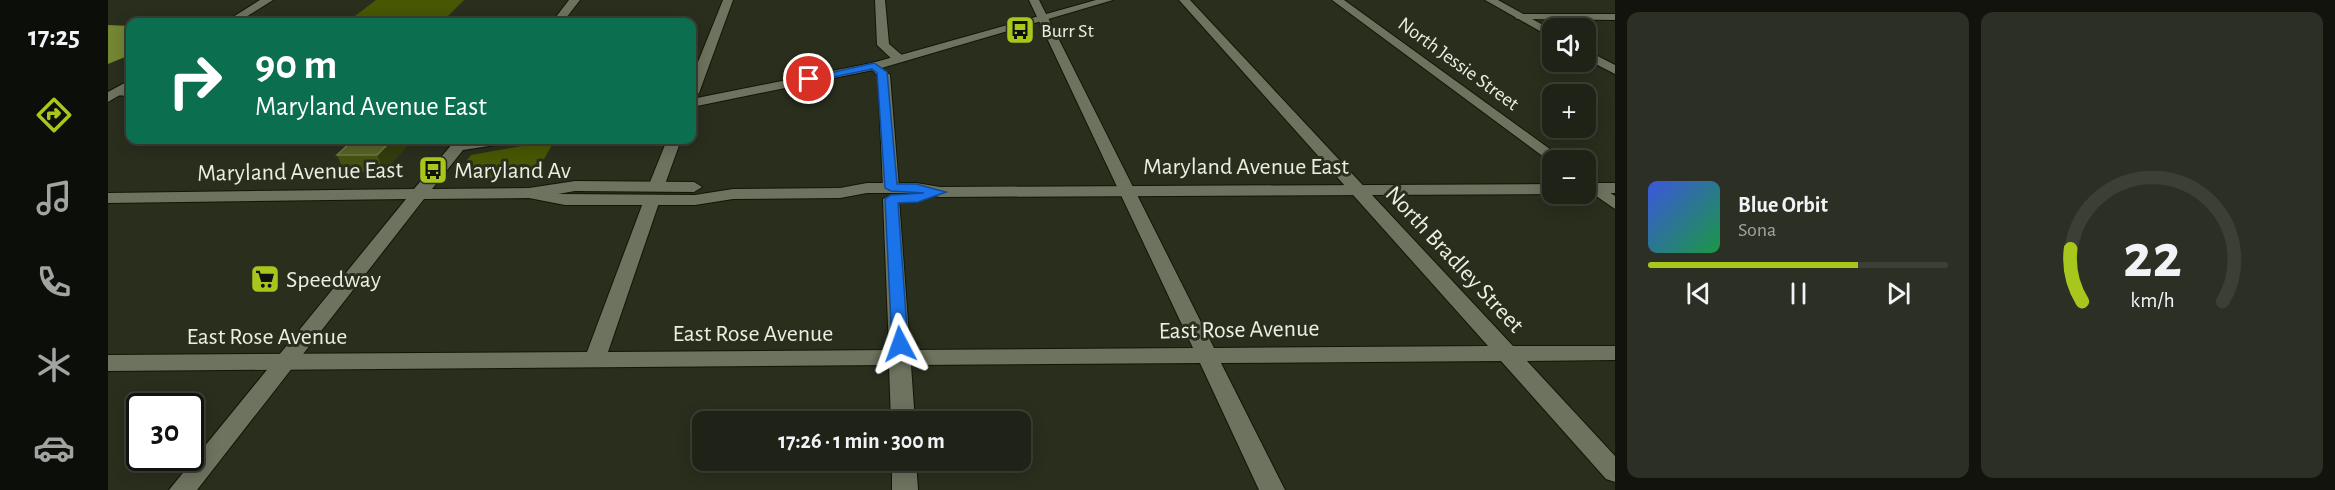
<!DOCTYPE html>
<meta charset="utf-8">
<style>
body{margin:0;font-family:"Alegreya Sans",sans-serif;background:#2c2f23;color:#f1f3f6;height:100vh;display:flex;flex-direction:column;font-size:22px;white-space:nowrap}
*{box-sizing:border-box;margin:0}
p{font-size:20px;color:#a1a4a1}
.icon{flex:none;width:33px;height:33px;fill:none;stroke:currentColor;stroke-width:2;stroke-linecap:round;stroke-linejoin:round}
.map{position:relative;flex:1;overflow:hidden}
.drawer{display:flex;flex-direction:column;gap:12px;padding:12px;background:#11130c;width:720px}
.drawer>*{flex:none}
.guide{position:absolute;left:18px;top:18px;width:570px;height:126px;border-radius:12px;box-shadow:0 3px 15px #0003,0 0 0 2px #3c3f35;background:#0b6e4f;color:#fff;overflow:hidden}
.fabs{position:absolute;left:1434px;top:18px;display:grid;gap:12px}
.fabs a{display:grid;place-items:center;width:54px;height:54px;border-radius:12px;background:#1f2216;box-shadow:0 3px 15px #0003,0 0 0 2px #3c3f35;font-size:30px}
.speed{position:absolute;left:18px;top:393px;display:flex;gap:12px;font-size:30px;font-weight:700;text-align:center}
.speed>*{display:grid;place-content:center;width:78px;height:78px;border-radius:50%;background:#1f2216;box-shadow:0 3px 15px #0003,0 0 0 2px #3c3f35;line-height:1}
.speed .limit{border:3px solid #111;border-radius:9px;background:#fff;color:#111}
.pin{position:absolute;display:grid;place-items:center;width:51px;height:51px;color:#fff;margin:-26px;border:3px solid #fff;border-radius:50%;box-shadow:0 2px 6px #0007}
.me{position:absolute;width:66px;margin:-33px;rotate:356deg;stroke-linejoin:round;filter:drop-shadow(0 0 4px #0008)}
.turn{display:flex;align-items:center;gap:21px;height:126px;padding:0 30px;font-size:27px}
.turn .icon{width:78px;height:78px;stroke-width:2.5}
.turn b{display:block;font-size:42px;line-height:51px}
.drawer .tile{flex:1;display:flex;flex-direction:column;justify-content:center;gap:9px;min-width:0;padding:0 21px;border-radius:12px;background:#2c2f23}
.drawer .dial{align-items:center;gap:0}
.dial svg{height:156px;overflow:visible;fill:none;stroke:#3c3f35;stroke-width:7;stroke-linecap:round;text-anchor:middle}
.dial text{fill:#f1f3f6;stroke:none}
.song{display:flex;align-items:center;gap:18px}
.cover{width:72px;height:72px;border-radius:9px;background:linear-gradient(135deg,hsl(230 70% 55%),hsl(140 70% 35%))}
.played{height:6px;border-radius:3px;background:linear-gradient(90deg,#a8c71d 70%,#3c3f35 70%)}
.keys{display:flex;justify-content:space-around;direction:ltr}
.drawer .tiles{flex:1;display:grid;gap:12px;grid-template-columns:repeat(2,1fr)}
.trip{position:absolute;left:584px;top:411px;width:339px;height:60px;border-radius:12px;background:#1f2216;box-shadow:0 3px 15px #0003,0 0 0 2px #3c3f35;font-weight:600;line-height:60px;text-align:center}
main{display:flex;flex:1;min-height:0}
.menu{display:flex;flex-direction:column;width:108px;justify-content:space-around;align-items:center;background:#0c0e09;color:#a1a4a1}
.menu .icon{width:42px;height:42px}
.menu .current{color:#a8c71d}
.menu b{font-size:27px;color:#f1f3f6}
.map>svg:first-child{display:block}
.green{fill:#475704}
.water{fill:#738632}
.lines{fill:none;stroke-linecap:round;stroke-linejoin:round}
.street-casing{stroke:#121606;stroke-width:2}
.secondary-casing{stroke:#121606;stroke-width:2}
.street{fill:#6d735f;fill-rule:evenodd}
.secondary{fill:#6d735f;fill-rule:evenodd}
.wall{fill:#455110}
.shaded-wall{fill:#333c0c}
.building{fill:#576227;stroke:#6e7844;stroke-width:1.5}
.route{fill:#1a73e8;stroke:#114b97;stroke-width:1.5}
.labels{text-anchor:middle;stroke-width:6;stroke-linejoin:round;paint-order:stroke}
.far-poi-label{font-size:20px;fill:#ebefe3;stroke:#292e1d;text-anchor:start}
.far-street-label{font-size:20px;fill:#ebefe3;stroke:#292e1d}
.street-label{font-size:24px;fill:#ebefe3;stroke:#292e1d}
.poi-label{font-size:24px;fill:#ebefe3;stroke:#292e1d;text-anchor:start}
</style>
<main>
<nav class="menu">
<b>17:25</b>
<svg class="icon current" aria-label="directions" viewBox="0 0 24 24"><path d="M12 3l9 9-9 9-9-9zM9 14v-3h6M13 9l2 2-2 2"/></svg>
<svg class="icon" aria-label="music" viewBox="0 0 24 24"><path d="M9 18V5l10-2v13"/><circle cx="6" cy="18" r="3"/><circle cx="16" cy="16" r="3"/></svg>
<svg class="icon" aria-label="phone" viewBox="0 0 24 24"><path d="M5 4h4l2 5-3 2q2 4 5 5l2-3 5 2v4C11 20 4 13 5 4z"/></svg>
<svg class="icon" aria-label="climate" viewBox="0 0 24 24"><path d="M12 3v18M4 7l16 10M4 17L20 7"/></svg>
<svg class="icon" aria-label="car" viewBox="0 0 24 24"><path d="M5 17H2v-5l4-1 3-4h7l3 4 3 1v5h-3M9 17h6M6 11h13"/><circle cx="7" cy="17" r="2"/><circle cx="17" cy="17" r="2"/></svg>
</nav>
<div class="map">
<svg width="1507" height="490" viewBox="0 0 1507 490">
<rect width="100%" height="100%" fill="#292e1d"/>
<!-- green -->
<g class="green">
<path d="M268,0H356L334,22H239Z"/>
<path d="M447,140L425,178H345L363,155Z"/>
</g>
<!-- water -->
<path class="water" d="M0,25L22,26V55L0,64Z"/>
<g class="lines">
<!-- street casing -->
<g class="street-casing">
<g id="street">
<path d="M461,0H472L455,22H444Z"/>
<path d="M615,0H625L591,93L584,97V77Z"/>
<path d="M767,0H777L781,44L795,56V62H787L769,45Z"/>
<path d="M921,0H931L1106,348L1380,346L1071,0H1082L1405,346H1507V360L1419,361L1507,456V482L1498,479L1393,361L1113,363L1177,490H1151L1092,363L803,365L807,422H783L781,365L0,371V355L479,352L536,200L544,195L552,200L500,352L781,350L775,199L783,194L791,199L802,350L1085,348Z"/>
<path d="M1224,0H1236L1457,160H1444V163Z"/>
<path d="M1413,14H1507V20L1409,19L1407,17Z"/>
<path d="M766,62L782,75L791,188L783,193L775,188L770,76L760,66Z"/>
<path d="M10,88H22V96L5,95L3,92Z"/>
<path d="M559,140H573L556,187L554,190H542L540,187Z"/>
<path d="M1478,177L1507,196V209L1478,189Z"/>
<path d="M784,460H808L810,490H784Z"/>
</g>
</g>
<!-- secondary casing -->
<g class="secondary-casing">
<g id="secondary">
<path d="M152,0H165L130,22H117Z"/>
<path d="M988,0H1005L770,69L584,107V99L764,63Z"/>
<path d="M1377,0H1390L1444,30V38Z"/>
<path d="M1478,50L1507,65V74L1478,59Z"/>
<path d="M22,80V89L0,102V92Z"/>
<path d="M365,140H401L394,144L355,150L324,189L421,188L467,181L586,182L594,187L586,192L467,191L450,194L587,195L625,189L732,188L759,183H808L832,187L1444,184L1446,194L832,197L808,193H759L732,198L625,199L587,205H457L421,198L316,199L89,490H61L298,199L0,203V193L306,189L345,143Z"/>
<rect x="1478" y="183" width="29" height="10"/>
</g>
</g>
<!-- street -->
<use href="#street" class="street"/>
<!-- secondary -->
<use href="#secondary" class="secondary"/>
</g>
<!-- wall -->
<path class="wall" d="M301,144L276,172H236L229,155Z"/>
<!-- shaded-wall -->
<path class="shaded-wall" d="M284,140H299L301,144L276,172L269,155Z"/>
<!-- building -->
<path class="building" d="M245,140H284L269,155H229Z"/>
<!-- route -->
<path class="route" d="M766,63L779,72L789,184H808L838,192L810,202L790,203L800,344L792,349L784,344L777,199L783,195L816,193L783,191L777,188L769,73L764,69L701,82L696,79Z"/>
<!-- icons -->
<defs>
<g id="bus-square" transform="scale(1.5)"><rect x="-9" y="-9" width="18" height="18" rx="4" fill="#a8c71d" stroke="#292e1d"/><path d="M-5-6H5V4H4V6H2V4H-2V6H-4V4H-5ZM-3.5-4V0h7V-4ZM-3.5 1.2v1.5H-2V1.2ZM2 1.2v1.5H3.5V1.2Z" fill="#111"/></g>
<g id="supermarket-square" transform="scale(1.5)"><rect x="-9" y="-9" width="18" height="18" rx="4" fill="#a8c71d" stroke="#292e1d"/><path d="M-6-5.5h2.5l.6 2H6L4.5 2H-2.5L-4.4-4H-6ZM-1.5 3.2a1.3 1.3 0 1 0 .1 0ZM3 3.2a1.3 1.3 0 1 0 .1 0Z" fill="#111"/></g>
</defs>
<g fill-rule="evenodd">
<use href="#bus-square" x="912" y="30"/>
<use href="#bus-square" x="325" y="170"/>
<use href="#supermarket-square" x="157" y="279"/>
</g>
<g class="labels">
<!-- far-poi labels -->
<g class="far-poi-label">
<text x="933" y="37">Burr St</text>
</g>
<!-- far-street labels -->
<g class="far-street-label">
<text transform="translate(1351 63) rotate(36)" y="7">North Jessie Street</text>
</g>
<!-- street labels -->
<g class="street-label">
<text x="1138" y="174">Maryland Avenue East</text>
<text transform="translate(192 171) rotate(-1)" y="8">Maryland Avenue East</text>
<text transform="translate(1347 259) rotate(47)" y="8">North Bradley Street</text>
<text transform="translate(1131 329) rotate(-1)" y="8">East Rose Avenue</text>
<text x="645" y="341">East Rose Avenue</text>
<text x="159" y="344">East Rose Avenue</text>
</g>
<!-- poi labels -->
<g class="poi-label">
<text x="346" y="178">Maryland Av</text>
<text x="178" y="287">Speedway</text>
</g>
</g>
</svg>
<div class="fabs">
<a><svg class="icon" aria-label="sound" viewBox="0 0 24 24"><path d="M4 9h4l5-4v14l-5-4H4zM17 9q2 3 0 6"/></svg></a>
<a>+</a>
<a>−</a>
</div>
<div class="speed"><div class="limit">30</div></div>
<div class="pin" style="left:701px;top:79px;background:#d93025"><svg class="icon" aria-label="arrive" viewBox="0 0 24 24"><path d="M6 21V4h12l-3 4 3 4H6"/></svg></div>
<svg class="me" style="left:792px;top:344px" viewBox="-20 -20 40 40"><path d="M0-17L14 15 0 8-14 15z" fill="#1a73e8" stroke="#fff" stroke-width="4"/></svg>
<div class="trip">17:26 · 1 min · 300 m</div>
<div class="guide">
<div class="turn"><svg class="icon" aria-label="right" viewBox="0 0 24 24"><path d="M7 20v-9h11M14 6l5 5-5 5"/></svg><div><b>90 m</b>Maryland Avenue East</div></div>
</div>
</div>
<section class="drawer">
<div class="tiles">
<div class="tile">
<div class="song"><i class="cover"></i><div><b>Blue Orbit</b><p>Sona</p></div></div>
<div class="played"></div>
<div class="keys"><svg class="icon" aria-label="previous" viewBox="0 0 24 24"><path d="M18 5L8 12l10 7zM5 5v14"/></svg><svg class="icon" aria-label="pause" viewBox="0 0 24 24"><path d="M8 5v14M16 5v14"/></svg><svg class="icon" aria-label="next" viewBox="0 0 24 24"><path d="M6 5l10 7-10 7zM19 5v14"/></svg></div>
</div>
<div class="tile dial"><svg viewBox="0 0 100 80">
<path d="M14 69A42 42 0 1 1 86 69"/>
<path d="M14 69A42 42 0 0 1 8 42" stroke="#a8c71d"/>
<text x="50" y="56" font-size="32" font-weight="700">22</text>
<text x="50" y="72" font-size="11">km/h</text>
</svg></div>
</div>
</section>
</main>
